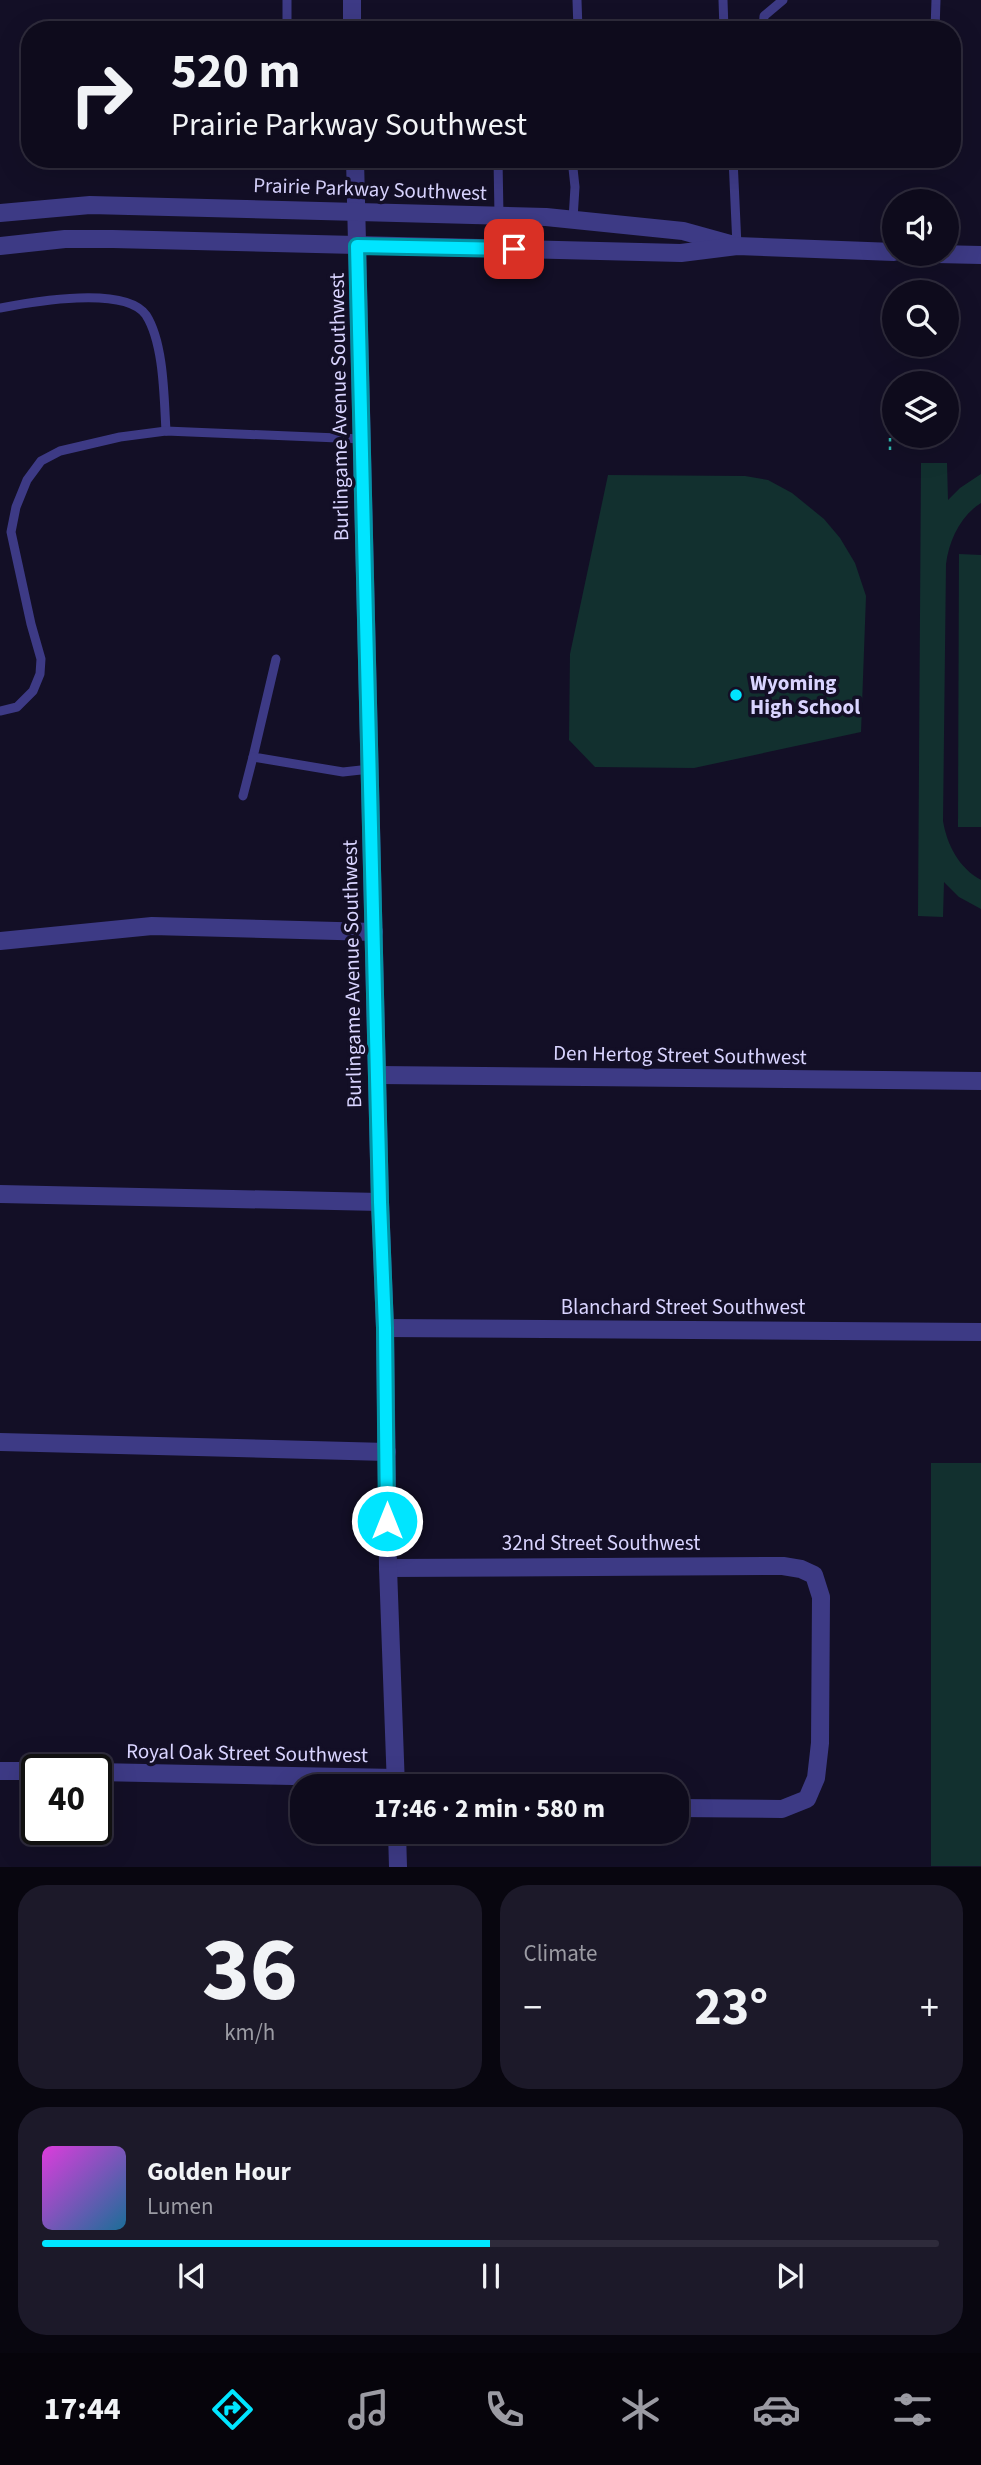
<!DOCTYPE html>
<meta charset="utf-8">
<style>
body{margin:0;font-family:"Source Sans 3",sans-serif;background:#1c1929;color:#f1f3f6;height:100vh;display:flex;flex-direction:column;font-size:26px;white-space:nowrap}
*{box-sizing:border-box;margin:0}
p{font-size:23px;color:#9b9ba3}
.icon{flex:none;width:38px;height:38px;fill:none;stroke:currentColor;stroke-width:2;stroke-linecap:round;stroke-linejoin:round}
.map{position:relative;height:1867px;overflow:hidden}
.details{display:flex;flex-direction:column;gap:18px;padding:18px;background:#08060f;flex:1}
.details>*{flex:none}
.guide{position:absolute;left:21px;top:21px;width:940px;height:147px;border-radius:28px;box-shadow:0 7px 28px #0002,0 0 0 2px #2e2b3b;background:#0e0b1c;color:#f1f3f6;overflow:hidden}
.tools{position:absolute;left:882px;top:189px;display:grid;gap:14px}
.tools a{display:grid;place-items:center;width:77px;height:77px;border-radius:50%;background:#0e0b1c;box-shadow:0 7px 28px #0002,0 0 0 2px #2e2b3b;font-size:35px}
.speed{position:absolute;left:21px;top:1754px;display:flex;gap:14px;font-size:35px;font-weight:700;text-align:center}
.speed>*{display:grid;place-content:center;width:91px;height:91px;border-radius:50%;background:#0e0b1c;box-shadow:0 7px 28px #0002,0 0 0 2px #2e2b3b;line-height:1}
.speed .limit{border:4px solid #111;border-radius:10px;background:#fff;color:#111}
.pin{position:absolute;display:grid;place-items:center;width:60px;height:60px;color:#fff;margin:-30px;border-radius:14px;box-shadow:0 4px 10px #0006}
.me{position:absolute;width:77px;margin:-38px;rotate:0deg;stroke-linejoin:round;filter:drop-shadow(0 0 5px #0008)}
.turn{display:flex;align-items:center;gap:24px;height:147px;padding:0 35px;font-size:32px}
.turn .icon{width:91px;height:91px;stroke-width:2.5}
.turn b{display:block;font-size:49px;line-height:60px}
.big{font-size:52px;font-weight:700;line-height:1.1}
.details .tile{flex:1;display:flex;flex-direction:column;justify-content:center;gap:10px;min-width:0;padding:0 24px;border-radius:28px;background:#1c1929}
.details .dial{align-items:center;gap:0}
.dial b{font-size:91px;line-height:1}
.song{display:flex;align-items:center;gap:21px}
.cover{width:84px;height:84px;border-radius:10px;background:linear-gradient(135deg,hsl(300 70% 55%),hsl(200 70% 35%))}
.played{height:7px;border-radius:4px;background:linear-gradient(90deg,#00e5ff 50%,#2e2b3b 50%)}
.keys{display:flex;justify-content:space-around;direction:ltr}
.heat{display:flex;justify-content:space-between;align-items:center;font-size:38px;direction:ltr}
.details .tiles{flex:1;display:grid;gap:18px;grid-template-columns:1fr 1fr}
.tile:last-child{grid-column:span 2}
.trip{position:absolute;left:290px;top:1774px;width:399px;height:70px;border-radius:28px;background:#0e0b1c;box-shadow:0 7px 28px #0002,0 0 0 2px #2e2b3b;font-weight:700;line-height:70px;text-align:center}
.tab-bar{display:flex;height:112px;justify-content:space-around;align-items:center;background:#06040b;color:#9b9ba3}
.tab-bar .icon{width:49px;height:49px}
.tab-bar .on{color:#00e5ff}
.tab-bar b{font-size:32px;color:#f1f3f6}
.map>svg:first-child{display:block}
.green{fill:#12302f}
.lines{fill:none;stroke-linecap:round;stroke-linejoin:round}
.path{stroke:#2fb8b0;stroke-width:2.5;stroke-dasharray:3.5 5;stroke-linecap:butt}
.service{stroke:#3d3a85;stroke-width:9}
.minor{stroke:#3d3a85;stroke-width:18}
.tertiary{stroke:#3d3a85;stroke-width:18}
.route-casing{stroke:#0095a6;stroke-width:18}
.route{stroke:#00e5ff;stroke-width:12}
.poi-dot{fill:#00e5ff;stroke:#130f26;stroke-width:2.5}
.labels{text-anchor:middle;stroke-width:7;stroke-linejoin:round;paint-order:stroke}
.street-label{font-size:21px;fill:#d9d4ff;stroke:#130f26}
.poi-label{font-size:21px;font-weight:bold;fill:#d9d4ff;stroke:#130f26;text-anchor:start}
</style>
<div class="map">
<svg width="981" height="1867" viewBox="0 0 981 1867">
<rect width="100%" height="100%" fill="#130f26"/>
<!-- green -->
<g class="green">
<path d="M921,463H947L948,500L960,488L981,474V503C960,516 949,541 946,564L943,821C947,845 959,868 981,880V909L959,897L944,882L943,917L918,916Z"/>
<path d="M608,475L745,476L768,480L792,493L824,519L840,538L855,563L866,596L861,732L694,768L595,767L569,740L570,654Z"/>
<path d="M959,554L981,555V827H958Z"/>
<rect x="931" y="1463" width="50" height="403"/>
</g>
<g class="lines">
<!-- path -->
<path class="path" d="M890,450V414"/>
<!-- service -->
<g class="service">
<path d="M577,0L578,30"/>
<path d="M723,0L724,30"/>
<path d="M287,30V0"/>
<path d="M763,30L764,16L783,0"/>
<path d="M935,30L936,0"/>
<path d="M24,93H30"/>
<path d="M498,159L499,216"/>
<path d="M572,159L575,187L573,219"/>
<path d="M733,159L737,246"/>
<path d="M0,308C31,302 125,285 146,315C164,343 164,398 166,431"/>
<path d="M276,659L253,757L343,772L370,769"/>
<path d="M0,711L17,707L33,691L40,674L41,659L31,624L11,532L16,507L27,480L41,461L60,451L120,437L166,431L362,439"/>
<path d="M243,796L253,757"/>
</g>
<!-- minor -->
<g class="minor">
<path d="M0,941L152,926L374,932"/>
<path d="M378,1075L981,1081"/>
<path d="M0,1194L380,1202"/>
<path d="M385,1328L981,1332"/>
<path d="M0,1442L387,1452"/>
<path d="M388,1568L783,1566L801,1569L814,1575L821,1597L820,1743L816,1778L807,1799L782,1809L677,1808"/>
<path d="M0,1771H37"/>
<path d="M96,1772L396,1778"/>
</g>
<!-- tertiary -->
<g class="tertiary">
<path d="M352,0V30"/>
<path d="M355,159L380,1202L385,1328L388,1568L396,1787"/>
<path d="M0,213L90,205L546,217L683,231L730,244"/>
<path d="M0,246L65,239H113L681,253L737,246L894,252"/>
<path d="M936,254L981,255"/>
<path d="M397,1832L398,1867"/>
</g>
</g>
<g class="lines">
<!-- route casing -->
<g class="route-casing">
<path id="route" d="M387,1521L385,1328L380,1202L357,246L514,249"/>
</g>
<!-- route -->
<use href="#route" class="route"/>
</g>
<!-- markers -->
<circle class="poi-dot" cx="736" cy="695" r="7"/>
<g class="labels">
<!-- street labels -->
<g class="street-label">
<text transform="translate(370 189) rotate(2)" y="7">Prairie Parkway Southwest</text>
<text transform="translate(339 407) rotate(-91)" y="7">Burlingame Avenue Southwest</text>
<text transform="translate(352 974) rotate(-91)" y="7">Burlingame Avenue Southwest</text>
<text transform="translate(680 1055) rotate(1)" y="7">Den Hertog Street Southwest</text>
<text x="683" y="1314">Blanchard Street Southwest</text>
<text x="601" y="1550">32nd Street Southwest</text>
<text transform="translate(247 1753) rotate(1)" y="7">Royal Oak Street Southwest</text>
</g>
<!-- poi labels -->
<g class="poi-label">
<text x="750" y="690">Wyoming<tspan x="750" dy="24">High School</tspan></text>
</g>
</g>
</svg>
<div class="tools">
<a><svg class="icon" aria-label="sound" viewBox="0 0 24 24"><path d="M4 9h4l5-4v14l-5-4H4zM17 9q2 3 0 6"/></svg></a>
<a><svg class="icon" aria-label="search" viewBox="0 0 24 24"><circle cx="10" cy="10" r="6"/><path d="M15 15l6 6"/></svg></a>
<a><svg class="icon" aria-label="layers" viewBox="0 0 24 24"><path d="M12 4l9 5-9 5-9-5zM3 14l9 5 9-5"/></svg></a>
</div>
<div class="speed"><div class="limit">40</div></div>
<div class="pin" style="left:514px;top:249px;background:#d93025"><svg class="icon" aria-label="arrive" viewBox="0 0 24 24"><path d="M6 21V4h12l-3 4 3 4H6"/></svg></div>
<svg class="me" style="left:387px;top:1521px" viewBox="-20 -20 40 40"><circle r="17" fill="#00e5ff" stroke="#fff" stroke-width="3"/><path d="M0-11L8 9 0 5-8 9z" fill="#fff"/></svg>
<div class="trip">17:46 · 2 min · 580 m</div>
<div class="guide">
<div class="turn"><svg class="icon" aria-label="right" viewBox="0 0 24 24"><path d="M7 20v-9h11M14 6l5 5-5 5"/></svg><div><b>520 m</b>Prairie Parkway Southwest</div></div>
</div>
</div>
<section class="details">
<div class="tiles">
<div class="tile dial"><b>36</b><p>km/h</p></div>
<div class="tile"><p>Climate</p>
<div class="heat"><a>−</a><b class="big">23°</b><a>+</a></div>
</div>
<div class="tile">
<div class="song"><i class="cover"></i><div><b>Golden Hour</b><p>Lumen</p></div></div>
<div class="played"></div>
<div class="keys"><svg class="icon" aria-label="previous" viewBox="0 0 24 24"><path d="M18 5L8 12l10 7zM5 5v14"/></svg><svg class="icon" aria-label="pause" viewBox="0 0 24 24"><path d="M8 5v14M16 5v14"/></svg><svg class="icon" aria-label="next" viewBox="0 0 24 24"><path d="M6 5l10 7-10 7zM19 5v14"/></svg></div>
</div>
</div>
</section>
<nav class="tab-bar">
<b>17:44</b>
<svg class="icon on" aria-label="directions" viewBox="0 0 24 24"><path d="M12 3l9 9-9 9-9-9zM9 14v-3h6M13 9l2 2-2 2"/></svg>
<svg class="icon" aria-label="music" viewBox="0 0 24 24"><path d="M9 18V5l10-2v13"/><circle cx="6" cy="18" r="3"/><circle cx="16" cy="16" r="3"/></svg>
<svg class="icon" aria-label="phone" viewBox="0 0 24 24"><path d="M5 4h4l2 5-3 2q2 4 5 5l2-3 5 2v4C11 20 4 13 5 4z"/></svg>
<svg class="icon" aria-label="climate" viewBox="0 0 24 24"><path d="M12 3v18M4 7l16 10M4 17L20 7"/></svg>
<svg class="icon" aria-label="car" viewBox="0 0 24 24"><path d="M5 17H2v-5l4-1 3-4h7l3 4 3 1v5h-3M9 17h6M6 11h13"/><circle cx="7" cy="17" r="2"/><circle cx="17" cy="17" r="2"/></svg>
<svg class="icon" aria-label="filters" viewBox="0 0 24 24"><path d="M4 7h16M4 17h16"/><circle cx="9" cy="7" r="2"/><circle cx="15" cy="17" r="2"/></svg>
</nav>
